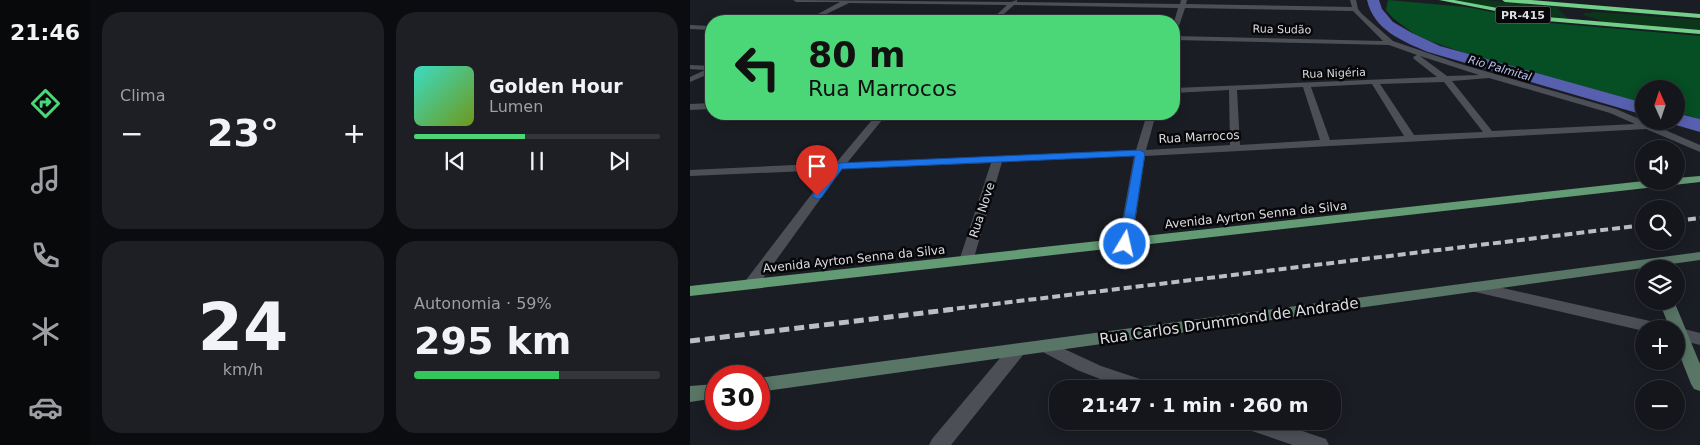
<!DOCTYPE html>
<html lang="pt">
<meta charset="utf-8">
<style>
body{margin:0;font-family:"DejaVu Sans",sans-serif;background:#1d1f24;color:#f1f3f6;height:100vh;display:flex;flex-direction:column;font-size:19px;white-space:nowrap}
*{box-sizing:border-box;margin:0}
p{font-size:16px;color:#9d9fa3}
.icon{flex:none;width:28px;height:28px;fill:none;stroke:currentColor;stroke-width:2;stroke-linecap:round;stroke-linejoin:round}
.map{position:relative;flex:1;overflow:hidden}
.panel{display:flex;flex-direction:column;gap:12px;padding:12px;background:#0b0c0f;width:600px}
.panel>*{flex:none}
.banner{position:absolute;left:15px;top:15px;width:475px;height:105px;border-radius:20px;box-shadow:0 2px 12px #0003,0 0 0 1px #33353a;background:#4bd677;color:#111;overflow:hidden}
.needle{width:32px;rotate:357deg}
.controls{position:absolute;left:945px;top:80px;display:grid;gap:10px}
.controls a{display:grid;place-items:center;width:50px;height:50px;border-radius:50%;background:#14161b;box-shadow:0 2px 12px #0003,0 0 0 1px #33353a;font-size:25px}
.speed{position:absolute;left:15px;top:365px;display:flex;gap:10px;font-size:25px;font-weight:700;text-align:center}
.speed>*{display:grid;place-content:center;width:65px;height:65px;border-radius:50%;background:#14161b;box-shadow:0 2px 12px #0003,0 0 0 1px #33353a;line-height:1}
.speed .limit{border:8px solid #d22;background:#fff;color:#111}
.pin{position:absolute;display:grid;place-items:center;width:42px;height:42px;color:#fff;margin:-51px -21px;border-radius:50% 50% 50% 0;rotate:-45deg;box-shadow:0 0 5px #0007}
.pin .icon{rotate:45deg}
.me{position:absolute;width:55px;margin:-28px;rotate:9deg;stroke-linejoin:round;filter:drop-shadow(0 0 4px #0008)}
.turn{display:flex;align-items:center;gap:18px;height:105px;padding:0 20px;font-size:22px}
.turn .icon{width:65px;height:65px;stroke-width:2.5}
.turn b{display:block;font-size:35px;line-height:42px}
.big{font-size:38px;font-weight:800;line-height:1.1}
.panel .tile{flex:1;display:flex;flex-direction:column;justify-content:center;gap:8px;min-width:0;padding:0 18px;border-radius:20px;background:#1d1f24}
.panel .dial{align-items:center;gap:0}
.dial b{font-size:65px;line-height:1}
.song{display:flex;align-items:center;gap:15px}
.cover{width:60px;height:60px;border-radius:8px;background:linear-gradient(135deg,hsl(170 70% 55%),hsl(80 70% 35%))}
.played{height:5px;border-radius:2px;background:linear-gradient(90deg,#4bd677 45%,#33353a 45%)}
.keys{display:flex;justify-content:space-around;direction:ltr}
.heat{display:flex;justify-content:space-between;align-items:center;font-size:28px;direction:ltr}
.charge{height:8px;border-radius:4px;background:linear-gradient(90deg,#34c759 59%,#33353a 0)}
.panel .tiles{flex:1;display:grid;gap:12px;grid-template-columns:repeat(2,1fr)}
.trip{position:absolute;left:359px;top:380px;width:292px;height:50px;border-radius:20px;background:#14161b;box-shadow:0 2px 12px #0003,0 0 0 1px #33353a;font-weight:800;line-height:50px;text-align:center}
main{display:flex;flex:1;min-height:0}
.dock{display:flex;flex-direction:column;width:90px;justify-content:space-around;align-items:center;background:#08090b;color:#9d9fa3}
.dock .icon{width:35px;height:35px}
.dock .current{color:#4bd677}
.dock b{font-size:22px;color:#f1f3f6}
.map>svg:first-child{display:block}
.green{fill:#0b3619}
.forest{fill:#064e23}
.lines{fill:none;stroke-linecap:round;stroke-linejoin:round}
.river{fill:#5660af;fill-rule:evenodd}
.street{fill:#4d4f57;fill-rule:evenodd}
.secondary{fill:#587566;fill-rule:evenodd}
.primary{fill:#639c74;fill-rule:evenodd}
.highway{fill:#71cf88;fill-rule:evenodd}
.rail-far1{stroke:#bcbec3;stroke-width:4;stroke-dasharray:8 4;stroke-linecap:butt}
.rail{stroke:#bcbec3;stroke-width:5;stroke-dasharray:10 5;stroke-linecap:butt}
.route{fill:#1a73e8;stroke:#114b97}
.labels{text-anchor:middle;stroke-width:5;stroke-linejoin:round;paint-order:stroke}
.shield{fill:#07070a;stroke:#9c9da1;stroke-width:1}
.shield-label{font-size:11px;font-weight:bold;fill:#dcdde2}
.far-street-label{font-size:11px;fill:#dcdde2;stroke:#07070a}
.far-water-label{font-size:11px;font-style:italic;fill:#b9c2ed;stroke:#07070a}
.street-label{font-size:12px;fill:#dcdde2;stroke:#07070a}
.near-street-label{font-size:15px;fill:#dcdde2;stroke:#07070a}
</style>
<main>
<nav class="dock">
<b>21:46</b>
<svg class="icon current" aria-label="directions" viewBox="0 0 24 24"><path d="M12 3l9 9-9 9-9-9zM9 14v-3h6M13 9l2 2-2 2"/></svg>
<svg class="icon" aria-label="music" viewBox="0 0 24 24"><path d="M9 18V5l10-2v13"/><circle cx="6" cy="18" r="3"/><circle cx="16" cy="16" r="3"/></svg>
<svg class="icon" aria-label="phone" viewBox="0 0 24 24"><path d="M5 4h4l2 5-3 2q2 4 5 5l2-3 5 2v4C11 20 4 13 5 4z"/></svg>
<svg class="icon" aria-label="climate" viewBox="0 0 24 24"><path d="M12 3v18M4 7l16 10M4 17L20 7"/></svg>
<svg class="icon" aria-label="car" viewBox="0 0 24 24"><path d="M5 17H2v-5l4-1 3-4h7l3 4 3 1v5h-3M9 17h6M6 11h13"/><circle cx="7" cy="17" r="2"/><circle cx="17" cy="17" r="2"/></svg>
</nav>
<section class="panel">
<div class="tiles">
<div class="tile"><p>Clima</p>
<div class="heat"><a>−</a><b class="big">23°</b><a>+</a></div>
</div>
<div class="tile">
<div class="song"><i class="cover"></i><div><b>Golden Hour</b><p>Lumen</p></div></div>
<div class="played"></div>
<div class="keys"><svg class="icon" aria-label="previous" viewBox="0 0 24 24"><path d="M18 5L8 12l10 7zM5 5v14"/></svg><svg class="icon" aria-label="pause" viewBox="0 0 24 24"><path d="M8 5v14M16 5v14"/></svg><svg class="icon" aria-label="next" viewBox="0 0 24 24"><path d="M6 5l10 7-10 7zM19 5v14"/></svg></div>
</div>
<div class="tile dial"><b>24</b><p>km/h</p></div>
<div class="tile"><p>Autonomia · 59%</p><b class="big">295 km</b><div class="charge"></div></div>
</div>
</section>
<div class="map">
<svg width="1010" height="445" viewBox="0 0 1010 445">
<rect width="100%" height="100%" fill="#1b1d24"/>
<!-- green -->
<g class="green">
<path d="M763,0H796L867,7L878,19L816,11Z"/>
<path d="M907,12L1010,20V30L915,22L893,15L895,13Z"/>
</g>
<!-- forest -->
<path class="forest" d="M698,0L776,7L860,23L1010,36V119L986,112V89H954V103L795,60L728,37L703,18L696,10Z"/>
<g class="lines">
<!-- river -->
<g class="river">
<path d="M677,0H689L692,9L703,22L722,33L750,46L954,103V115L738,52C712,41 684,30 677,0Z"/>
<path d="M986,113L1010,119V132L979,123L977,121H986Z"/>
</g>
<!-- street -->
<g class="street">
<path d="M103,0L321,2L327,0V2L490,4L491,0H497L496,4L662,7L660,0H666L668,9L672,14L703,41L767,63L926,109L1010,145V152L956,129L455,156L442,244L435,248L428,244L444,156L312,162L283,261L281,264H271L269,261L301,163L152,169L66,288H56L54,284L56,280L140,170L0,176V170L146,163L187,114H197L157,163L446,150L457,114H466L456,150L540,145L539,90L484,93V88L747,77L724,59L723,57L727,55L699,45L484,40V36L693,41L663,11L495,8L487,32L484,34V22L488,8L324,5L306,21H300L317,5L159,3L122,21H115L150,2H106ZM730,56L789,75L757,76ZM799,78L920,113L945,124L802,131L762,81ZM754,82L793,132L724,135L690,84ZM682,84L714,136L640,140L621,87ZM613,87L630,140L550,145L547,90Z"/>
<path d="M0,25L21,26V30L0,29Z"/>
<path d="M0,65L21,66V73L0,82V77L15,70L0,69Z"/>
<path d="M21,103V109L0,110V104Z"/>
<path d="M786,282L969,323L975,325L977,329H954V331L781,291L779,287L781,283Z"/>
<path d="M986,327L1010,333V345L986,339V329H980Z"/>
<path d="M355,340L411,366L465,384L468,389H436L387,370L349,350L347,346L349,342Z"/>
<path d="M327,344L333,345L335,350L333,355L261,445H239L242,439L321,345Z"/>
<path d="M548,421H583L636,439L639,445H603L550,427Z"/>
</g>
<!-- secondary -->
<g class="secondary">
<path d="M1010,252V260L69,392V378Z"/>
<path d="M969,301H984L1010,364V391L1004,389L1001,384L986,346V329H980Z"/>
<path d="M26,384V398L0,402V386Z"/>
</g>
<!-- primary -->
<path class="primary" d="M1010,176V182L0,296V286L954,181H986V178Z"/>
<!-- highway -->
<g class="highway">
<path d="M749,0H764L857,17L1010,30V34L857,21Z"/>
<path d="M812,0H841L1010,14V18L815,2Z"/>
</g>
<!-- rail-far1 -->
<g class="rail-far1">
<path d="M986,221L1010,218"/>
<path d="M255,310L954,225"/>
</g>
<!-- rail -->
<path class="rail" d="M0,341L266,309"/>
</g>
<!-- route -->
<path class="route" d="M450,150L455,153L441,244L435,248L429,244L445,156L152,169L131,198L127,199L122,196L146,164L149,163Z"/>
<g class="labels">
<!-- shield labels -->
<rect class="shield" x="805.5" y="6.5" width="55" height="17" rx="4"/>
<g class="shield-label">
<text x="833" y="19">PR-415</text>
</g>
<!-- far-street labels -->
<g class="far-street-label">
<text transform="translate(592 29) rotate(1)" y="4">Rua Sudão</text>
<text transform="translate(644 73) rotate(-2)" y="4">Rua Nigéria</text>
</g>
<!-- far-water labels -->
<g class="far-water-label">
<text transform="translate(810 68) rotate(16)" y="4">Rio Palmital</text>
</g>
<!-- street labels -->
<g class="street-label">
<text transform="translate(509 137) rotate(-3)" y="4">Rua Marrocos</text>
<text transform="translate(292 210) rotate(-72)" y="4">Rua Nove</text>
<text transform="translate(566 215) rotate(-6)" y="4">Avenida Ayrton Senna da Silva</text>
<text transform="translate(164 259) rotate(-6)" y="4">Avenida Ayrton Senna da Silva</text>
</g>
<!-- near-street labels -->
<g class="near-street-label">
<text transform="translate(539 321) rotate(-8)" y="5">Rua Carlos Drummond de Andrade</text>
</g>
</g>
</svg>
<div class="controls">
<a><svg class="needle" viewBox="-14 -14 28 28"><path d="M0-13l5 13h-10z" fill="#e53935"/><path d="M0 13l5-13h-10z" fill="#9d9fa3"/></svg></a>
<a><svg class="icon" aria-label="sound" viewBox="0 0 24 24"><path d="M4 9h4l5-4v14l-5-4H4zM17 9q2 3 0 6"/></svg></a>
<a><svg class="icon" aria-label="search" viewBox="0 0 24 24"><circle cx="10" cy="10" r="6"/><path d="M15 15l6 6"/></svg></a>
<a><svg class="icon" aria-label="layers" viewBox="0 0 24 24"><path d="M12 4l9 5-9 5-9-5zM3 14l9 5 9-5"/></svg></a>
<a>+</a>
<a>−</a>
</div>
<div class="speed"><div class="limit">30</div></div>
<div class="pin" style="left:127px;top:196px;background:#d93025"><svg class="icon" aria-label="arrive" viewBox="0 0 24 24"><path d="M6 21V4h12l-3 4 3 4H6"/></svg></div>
<svg class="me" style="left:435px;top:244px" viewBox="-20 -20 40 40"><circle r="17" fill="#1a73e8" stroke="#fff" stroke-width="3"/><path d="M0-11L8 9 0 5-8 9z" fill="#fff"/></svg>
<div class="trip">21:47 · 1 min · 260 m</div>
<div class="banner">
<div class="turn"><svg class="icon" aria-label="left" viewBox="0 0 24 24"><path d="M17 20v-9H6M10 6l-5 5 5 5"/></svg><div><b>80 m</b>Rua Marrocos</div></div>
</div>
</div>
</main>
